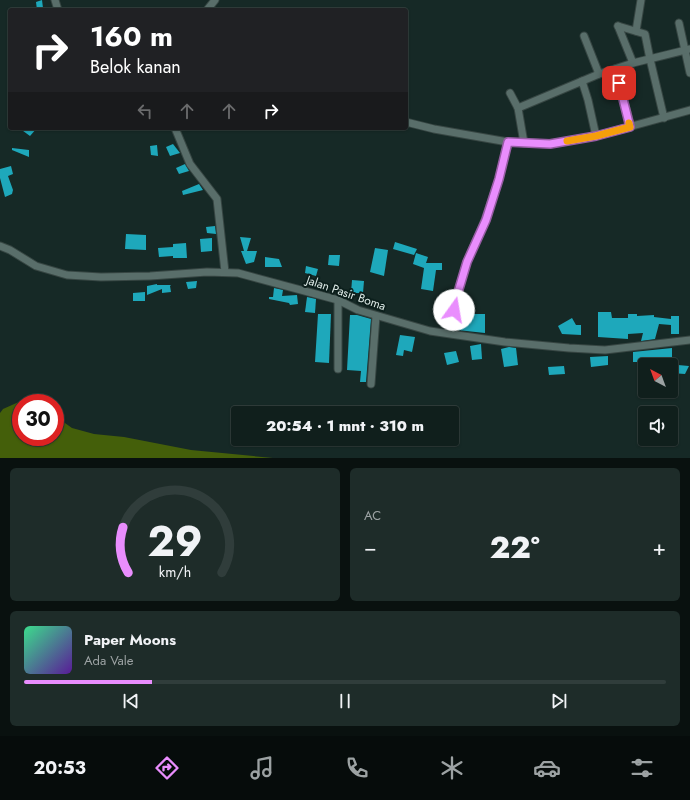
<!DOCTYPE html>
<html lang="id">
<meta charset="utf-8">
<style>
body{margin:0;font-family:Jost,sans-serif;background:#1e2c29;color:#f1f3f6;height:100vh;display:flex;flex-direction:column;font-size:15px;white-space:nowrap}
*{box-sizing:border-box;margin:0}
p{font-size:13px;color:#9ca2a3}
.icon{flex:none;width:22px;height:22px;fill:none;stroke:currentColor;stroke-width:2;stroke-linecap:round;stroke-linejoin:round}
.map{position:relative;height:458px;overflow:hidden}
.details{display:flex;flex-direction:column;gap:10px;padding:10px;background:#09110f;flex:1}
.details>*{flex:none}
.guide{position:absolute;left:8px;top:8px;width:400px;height:122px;border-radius:4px;box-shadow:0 1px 3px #0004,0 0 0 1px #303d3b;background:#202124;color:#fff;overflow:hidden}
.needle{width:26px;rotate:319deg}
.controls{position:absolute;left:638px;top:358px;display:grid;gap:8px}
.controls a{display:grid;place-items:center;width:40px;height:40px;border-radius:4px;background:#101f1c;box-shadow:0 1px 3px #0004,0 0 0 1px #303d3b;font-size:20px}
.speed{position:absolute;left:12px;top:394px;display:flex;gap:8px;font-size:20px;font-weight:700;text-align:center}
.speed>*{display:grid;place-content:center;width:52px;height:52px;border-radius:50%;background:#101f1c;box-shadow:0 1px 3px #0004,0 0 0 1px #303d3b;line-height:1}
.speed .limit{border:6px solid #d22;background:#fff;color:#111}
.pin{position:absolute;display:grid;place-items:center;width:34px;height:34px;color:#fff;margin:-17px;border-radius:8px;box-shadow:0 2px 6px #0006}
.me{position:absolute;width:44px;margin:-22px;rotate:13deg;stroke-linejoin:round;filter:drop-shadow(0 0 3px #0008)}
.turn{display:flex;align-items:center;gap:14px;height:84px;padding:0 16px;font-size:18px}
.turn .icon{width:52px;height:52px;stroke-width:2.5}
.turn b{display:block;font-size:28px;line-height:34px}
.lanes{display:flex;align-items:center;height:38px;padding:0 16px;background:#0003;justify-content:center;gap:20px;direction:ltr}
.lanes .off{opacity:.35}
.big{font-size:30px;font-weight:800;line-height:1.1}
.details .widget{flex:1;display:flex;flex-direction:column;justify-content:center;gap:6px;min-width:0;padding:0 14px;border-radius:6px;background:#1e2c29}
.details .dial{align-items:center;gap:0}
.dial svg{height:104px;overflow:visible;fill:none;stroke:#303d3b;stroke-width:7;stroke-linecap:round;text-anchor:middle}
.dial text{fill:#f1f3f6;stroke:none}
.song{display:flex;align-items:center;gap:12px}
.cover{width:48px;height:48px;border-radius:6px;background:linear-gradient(135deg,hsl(150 70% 55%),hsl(270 70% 35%))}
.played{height:4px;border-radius:2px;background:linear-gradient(90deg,#e98dfd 20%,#303d3b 20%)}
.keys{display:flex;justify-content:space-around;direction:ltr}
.heat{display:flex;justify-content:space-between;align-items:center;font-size:22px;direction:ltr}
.details .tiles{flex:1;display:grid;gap:10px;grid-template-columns:1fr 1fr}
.widget:last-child{grid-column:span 2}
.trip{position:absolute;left:231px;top:406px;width:228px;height:40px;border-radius:4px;background:#101f1c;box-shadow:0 1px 3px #0004,0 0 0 1px #303d3b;font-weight:800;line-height:40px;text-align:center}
.tab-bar{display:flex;height:64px;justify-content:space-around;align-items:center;background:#060c0b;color:#9ca2a3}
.tab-bar .icon{width:28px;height:28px}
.tab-bar .selected{color:#e98dfd}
.tab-bar b{font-size:18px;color:#f1f3f6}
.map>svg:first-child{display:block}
.forest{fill:#445f0a}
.building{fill:#1ea8bb}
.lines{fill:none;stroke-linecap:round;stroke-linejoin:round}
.minor-casing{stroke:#374643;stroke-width:9}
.minor{stroke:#596e6a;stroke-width:7}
.route-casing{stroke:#975ca4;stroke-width:10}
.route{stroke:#e98dfd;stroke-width:7}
.slow{stroke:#f59e0b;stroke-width:7}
.labels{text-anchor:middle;stroke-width:4;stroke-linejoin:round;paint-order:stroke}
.street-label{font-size:12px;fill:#dfebe8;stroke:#0c1f1c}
</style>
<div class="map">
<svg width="690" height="458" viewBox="0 0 690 458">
<rect width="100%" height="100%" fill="#162926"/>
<!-- forest -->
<path class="forest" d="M21,401L28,403H21V437H55V416L72,428L94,434L124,437L191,450L273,458H0V413L3,409Z"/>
<!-- building -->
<g class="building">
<path d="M42,0L43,8L37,10L36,2Z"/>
<path d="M19,128H37L30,136Z"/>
<path d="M173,144L180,153L170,156L166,147Z"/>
<path d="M157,145L158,156L151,155L150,146Z"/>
<path d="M12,148L29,150V157L12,150Z"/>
<path d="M185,164L189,171L179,174L176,168Z"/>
<path d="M11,166L13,174L8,176L13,190L12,194L5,197L0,178V169Z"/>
<path d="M199,184L203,190L183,195L182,191Z"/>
<path d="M215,226L216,234L207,233L206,227Z"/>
<path d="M126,234L146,235V250L125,249Z"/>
<path d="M240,237L251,238L247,251H257L254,262L246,264L241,251H244Z"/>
<path d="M212,238V251L201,252L200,239Z"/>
<path d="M395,242L417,249L414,255L393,249Z"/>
<path d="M186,243L187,258H173V256L159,257L158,248L173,247V244Z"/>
<path d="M375,248L388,250L384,276L370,272Z"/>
<path d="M416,253L428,257L426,263H442V270H436L433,291L421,289L424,268L413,264Z"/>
<path d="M329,255H340L339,266L328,265Z"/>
<path d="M265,257L279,259L282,267H265Z"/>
<path d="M306,266L318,269L316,276L305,273Z"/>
<path d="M352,280L364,281L363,293H351Z"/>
<path d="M197,281L196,288L188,289L186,282Z"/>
<path d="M157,284V285H171L170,286L171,292L162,293V289L147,295V286Z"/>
<path d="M274,288L283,290L282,296L297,295L298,304L290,305L289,303L269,299V297H273Z"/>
<path d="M145,292V301H133V293Z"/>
<path d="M307,297L316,299L315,313L305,312Z"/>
<path d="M598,312H611L612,318H628V314H637V316L654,315V317L671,319V316H679V334H671V325L659,324L655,339L641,341L643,333L628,334V339L598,337Z"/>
<path d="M318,314H331L329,363L315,362Z"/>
<path d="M458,314H485V333L457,330Z"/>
<path d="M350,315H357L371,319L366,382H360L361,371L347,370Z"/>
<path d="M572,318L576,325H581V335L562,334L558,326Z"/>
<path d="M400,335L415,337L412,352L404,350L403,356L396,355Z"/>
<path d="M481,344L482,359L472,360L470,346Z"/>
<path d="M509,347L516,348L518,365L504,367L501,349Z"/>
<path d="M672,348V358H650V362H633V352Z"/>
<path d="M456,351L459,362L447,365L444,353Z"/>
<path d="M608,356V365L591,367L590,357Z"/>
<path d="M672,365H678L689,366L685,374L671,373Z"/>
<path d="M564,366L565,374L549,375L548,367Z"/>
</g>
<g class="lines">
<!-- minor casing -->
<g class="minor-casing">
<g id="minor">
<path d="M55,0L58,10"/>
<path d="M207,10L215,0"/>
<path d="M679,23L690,73"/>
<path d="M618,26L645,34L650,59L664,118"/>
<path d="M618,26L633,63"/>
<path d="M636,31L641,0"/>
<path d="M584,36L599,74"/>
<path d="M615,69L631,127"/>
<path d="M582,81L588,100L596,136"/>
<path d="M510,93L518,108L524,143"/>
<path d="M518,108L599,74L633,63L690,49"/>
<path d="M406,122L434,129L508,142L550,144L596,136L690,110"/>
<path d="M175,128L190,164L217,199L225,272"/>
<path d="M0,246L10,250L36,266L67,275L101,277L150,276L207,272L238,273L338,300L358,310L430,331L505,342L569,348L605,350L690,340"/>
<path d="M450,333L456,299L467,262L485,220L499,179L508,142"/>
<path d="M338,369V300"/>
<path d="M371,384L376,316"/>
</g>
</g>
<!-- minor -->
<use href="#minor" class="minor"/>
</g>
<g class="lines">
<!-- route casing -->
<g class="route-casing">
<path id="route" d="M454,310L456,299L467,262L486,220L499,179L508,142L550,144L596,136L630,127L619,83"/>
</g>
<!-- route -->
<use href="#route" class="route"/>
<!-- slow -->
<path class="slow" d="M567,141L596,136L630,127L629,123"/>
</g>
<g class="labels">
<!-- street labels -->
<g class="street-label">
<text transform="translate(346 293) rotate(19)" y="4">Jalan Pasir Boma</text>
</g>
</g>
</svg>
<div class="controls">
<a><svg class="needle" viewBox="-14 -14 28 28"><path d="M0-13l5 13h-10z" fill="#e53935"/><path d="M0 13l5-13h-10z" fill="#9ca2a3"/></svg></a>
<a><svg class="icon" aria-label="sound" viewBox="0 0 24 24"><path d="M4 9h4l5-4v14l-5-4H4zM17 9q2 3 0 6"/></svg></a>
</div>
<div class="speed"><div class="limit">30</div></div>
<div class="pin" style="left:619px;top:83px;background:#d93025"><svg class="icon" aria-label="arrive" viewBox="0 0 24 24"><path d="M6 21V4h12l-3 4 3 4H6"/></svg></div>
<svg class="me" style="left:454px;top:310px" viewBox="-20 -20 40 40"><circle r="19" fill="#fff"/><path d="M0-13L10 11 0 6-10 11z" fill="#e98dfd"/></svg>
<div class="trip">20:54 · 1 mnt · 310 m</div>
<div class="guide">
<div class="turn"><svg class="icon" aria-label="right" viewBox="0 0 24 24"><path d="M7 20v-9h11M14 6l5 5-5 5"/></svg><div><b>160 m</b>Belok kanan</div></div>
<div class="lanes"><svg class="icon off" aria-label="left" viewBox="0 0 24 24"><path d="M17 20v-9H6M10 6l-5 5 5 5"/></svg><svg class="icon off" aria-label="ahead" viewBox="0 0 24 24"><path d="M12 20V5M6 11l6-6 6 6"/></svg><svg class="icon off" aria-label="ahead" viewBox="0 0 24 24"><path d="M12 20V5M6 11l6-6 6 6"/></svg><svg class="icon" aria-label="right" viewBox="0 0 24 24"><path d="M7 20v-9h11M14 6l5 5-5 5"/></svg></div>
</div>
</div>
<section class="details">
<div class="tiles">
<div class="widget dial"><svg viewBox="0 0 100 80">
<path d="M14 69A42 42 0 1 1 86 69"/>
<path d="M14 69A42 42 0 0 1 10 34" stroke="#e98dfd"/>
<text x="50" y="56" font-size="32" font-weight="700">29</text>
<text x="50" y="72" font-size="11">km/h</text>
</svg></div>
<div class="widget"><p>AC</p>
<div class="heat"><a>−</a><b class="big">22°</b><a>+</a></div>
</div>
<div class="widget">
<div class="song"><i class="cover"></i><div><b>Paper Moons</b><p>Ada Vale</p></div></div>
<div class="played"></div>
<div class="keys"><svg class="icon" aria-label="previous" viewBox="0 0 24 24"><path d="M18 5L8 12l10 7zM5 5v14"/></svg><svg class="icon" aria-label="pause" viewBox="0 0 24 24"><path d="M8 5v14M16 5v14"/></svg><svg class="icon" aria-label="next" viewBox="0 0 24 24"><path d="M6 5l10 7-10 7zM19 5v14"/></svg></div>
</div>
</div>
</section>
<nav class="tab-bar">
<b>20:53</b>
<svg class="icon selected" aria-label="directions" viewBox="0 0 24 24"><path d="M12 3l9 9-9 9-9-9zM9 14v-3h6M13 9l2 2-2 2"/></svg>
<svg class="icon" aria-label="music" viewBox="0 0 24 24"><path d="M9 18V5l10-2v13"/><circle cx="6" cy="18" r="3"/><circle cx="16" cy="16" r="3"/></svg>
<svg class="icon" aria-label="phone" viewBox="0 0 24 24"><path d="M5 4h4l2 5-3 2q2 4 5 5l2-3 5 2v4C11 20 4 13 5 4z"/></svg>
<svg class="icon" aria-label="climate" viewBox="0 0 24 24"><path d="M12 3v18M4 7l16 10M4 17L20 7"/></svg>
<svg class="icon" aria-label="car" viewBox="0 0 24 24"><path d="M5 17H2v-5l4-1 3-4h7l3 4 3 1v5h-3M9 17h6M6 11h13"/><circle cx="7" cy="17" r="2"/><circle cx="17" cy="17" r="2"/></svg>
<svg class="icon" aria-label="filters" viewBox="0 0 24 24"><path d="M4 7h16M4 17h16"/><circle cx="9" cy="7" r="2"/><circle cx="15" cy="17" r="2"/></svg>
</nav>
